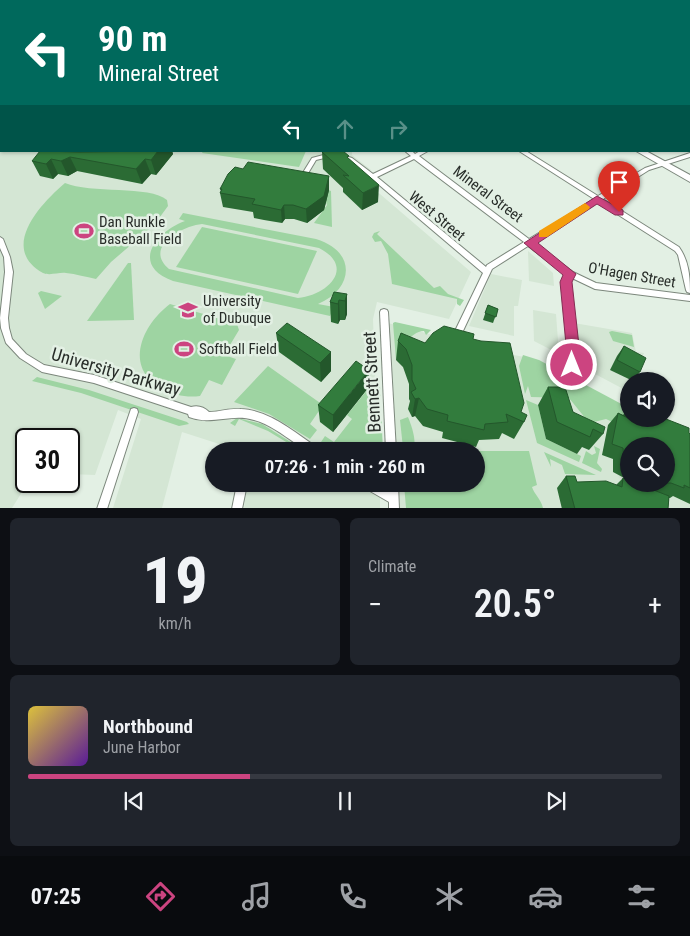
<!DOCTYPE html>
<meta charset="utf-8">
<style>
body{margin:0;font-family:"Roboto Condensed",sans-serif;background:#20242c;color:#f1f3f6;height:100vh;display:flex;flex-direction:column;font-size:19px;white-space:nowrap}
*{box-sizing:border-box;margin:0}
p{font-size:16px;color:#9ea1a6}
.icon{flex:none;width:28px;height:28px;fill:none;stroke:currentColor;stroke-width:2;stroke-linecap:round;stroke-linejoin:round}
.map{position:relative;height:508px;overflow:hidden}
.side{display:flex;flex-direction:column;gap:10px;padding:10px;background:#0d0f14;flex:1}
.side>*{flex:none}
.guide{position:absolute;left:0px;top:0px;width:690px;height:152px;box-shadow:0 1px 4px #0004;background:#00695c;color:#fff;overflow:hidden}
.fabs{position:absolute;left:620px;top:372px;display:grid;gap:10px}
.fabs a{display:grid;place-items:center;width:55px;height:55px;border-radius:50%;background:#171b24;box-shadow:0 1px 4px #0004;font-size:25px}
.speed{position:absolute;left:15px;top:428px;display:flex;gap:10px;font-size:25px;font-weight:700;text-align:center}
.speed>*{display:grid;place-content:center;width:65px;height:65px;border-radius:50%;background:#171b24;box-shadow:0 1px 4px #0004;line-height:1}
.speed .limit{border:2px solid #111;border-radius:8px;background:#fff;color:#111}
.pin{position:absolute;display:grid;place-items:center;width:42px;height:42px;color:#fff;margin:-51px -21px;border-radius:50% 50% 50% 0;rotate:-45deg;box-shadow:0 0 5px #0007}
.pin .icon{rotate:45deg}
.me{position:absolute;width:55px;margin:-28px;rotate:0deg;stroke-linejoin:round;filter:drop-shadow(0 0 4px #0008)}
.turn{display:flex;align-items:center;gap:18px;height:105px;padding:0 15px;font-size:22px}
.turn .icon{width:65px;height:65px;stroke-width:2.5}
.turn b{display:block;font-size:35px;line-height:42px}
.lanes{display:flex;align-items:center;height:48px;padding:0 15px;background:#0003;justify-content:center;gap:25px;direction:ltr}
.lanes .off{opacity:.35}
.big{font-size:38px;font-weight:600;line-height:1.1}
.side .widget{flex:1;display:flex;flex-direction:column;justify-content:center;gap:8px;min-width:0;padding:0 18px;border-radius:8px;background:#20242c}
.side .dial{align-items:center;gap:0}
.dial b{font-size:65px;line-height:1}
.song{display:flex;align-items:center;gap:15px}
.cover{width:60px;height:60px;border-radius:8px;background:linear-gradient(135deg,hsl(50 70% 55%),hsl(270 70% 35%))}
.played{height:5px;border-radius:2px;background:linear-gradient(90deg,#cc4480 35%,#363941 35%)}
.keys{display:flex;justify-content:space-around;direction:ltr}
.heat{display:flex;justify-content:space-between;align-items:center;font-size:28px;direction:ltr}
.side .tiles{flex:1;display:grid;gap:10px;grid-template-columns:1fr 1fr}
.widget:last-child{grid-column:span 2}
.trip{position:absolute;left:205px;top:442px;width:280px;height:50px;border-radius:25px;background:#171b24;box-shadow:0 1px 4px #0004;font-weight:600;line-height:50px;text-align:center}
.tabs{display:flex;height:80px;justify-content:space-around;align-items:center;background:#090b0e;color:#9ea1a6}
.tabs .icon{width:35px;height:35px}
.tabs .active{color:#cc4480}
.tabs b{font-size:22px;color:#f1f3f6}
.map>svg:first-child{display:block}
.built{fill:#d4e6d4;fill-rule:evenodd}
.green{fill:#9ed4a2;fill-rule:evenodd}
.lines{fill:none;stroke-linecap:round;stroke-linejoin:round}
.street-casing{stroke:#7c877c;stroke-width:2}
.secondary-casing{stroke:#7c877c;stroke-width:2}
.highway-casing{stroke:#7c877c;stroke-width:15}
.street{fill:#fff;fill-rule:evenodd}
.secondary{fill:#fff;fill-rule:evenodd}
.highway{stroke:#fff;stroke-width:12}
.wall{fill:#2b6b34;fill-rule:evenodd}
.shaded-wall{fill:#23572b}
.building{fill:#327c3d;stroke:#23572b}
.route{fill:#cc4480;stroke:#852c53}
.slow{fill:#f59e0b}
.labels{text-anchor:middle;stroke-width:5;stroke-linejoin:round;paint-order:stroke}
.street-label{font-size:15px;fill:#282d29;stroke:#e3f0e4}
.poi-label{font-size:15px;fill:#282d29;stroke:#e3f0e4;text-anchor:start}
.near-street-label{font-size:18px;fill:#282d29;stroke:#e3f0e4}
</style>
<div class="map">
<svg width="690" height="509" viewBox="0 0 690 509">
<rect width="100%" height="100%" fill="#e3f0e4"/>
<!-- built -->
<g class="built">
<path d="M0,98L1,151L352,152V155L371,170L359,176L471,272L449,319L377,302L373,319L378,451H252L253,443H243L241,451L182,432L162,508H113L141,419L118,410L95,475L69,474V439H26V481H29L12,508L0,509Z"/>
<path d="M528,251L553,273L554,286L529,281Z"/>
<path d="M491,274L522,280L518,306H514V336L469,326Z"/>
<path d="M533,310L556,314L559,354L534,341Z"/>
<path d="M388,323L497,352L530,358L629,419L690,442V508H400L398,484H476V451H396ZM629,446H666V484H629Z"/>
<path d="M574,323L632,333L636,352L644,353L633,381H629V392L580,366Z"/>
<path d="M247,484H380V508L244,509Z"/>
</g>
<!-- green -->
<g class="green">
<path d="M203,151H306L299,167L202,153Z"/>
<path d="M65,183C90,194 150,185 167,200L168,206L154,225L111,262L96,279C86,277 76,274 66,273C59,272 50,276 43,273C0,249 38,206 65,183Z"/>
<path d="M321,187L331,191L332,227L314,223L327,205Z"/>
<path d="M183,213L316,239C356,251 355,288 318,304L334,307L330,316L173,281C130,265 155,232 185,221L179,219ZM202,224L319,248C356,267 328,295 298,298L169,269C143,247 182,226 202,224Z"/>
<path d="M202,227L317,251L298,294L176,267Z"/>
<path d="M380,231L377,234L434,288L440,286L448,294L464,300L460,306L457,304V299L392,284L388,254L381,241L375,242L372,237L374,233Z"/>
<path d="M128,263H131L134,320L87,321Z"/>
<path d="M41,291L62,296L45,309L38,293Z"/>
<path d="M170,304L237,324L239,330L224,355L236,359L222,385L209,380L200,396C187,398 174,395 162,389C123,367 142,325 170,304Z"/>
<path d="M395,322L431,330L426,335L424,331C409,332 402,349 396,360L393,323Z"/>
<path d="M612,331L632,335L634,347L613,341L609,332Z"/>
<path d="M523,355L539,360L629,408V419L619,425L606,419L594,422L586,419L569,398L531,397L528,386L525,394L519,366Z"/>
<path d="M268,366L323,405L310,424L317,430L310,439L269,414L234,402Z"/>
<path d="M37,377L89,390L187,422L189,424L179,426L81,393L32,381Z"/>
<path d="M368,380L380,386L383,451H330L319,445L325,436L334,442L352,419L347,415L368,389Z"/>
<path d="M526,400L538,405L546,439L581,456L579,462L537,443Z"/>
<path d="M408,417C412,427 416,439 414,448H403L400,420Z"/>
<path d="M237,418L262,424L305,451H301L268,431L239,419L235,426L230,423Z"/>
<path d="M594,446L600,449L597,463L602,469L601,472L582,463L586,451L592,455L596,453Z"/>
<path d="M402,451H529L537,485L532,487C534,494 541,499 543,508H406L404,484H476V451Z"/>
<path d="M544,452L596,475L565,474L562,465L550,459L551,467Z"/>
</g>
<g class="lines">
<!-- street casing -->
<g class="street-casing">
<g id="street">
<path d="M209,0H213L214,1H210Z"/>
<path d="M281,0H286L287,1H283Z"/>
<path d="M421,0H425L426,1H422Z"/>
<rect x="432" y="0" width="4" height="1"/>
<rect x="689" y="24" width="1" height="2"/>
<rect x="0" y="55" width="1" height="2"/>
<rect x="689" y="84" width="1" height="3"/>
<path d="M405,151H412L415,154L420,151H428L419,156L529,239L594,199L519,151H526L598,196L645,168L690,153V157L649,170L603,199L679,247C689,261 690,277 690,293L687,292L686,290L678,255L675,251L598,202L533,243L573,272L596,283L690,295V301L595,289L572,278L570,282L578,355L574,371L571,372L568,371L567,368L570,355L562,282L566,275L528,246L492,269L462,333L459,334L456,333L455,331L483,273L371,178L348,160L340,158L339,157L342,155L352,158L373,174L411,156ZM414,159L524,242L487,265L486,267L377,177Z"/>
<path d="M331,153L334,155L333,156L316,160L304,180H300L299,179L312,158Z"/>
<path d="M0,237L3,239L10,257L13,272L8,318L9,328L12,339L26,354L44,365L94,375L191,407C198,405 204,407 209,412C220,412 230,408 241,409C270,410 295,433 318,448L320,451C316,451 311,452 308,451C303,450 299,445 295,443C282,434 269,424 254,420C231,413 212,426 189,417L188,414L94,383L42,372L20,358L6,343L1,328L0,318L5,272L4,257L0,248Z"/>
<path d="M384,309L387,310L388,312L396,451H386L380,312L381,310Z"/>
<path d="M134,408L137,409L138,412L107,509H97L130,412L131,409Z"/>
<path d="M237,484H247L242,509H232Z"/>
<path d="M361,484H375L388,491V484H398L399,509H389V502L363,487Z"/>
</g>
</g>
<!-- secondary casing -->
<g class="secondary-casing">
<g id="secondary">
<path d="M348,0H356L357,1H349Z"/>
<rect x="606" y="0" width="6" height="1"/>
<path d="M636,151H646L690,175V182Z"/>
</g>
</g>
<!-- highway casing -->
<g class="highway-casing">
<g id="highway">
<path d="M21,1L23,0"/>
<path d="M33,1L34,0"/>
<path d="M0,19L1,18"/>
<path d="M0,30L1,29"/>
</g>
</g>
<!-- street -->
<use href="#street" class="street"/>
<!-- secondary -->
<use href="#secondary" class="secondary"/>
<!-- highway -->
<use href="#highway" class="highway"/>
</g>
<!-- wall -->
<g class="wall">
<path d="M81,151H172L173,154L156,175L151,174L142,184L77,171L68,176L58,174L53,179L40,176L32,161Z"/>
<path d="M322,152L349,159L378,202L362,210L343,192V188L323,169Z"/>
<path d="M243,169L329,176V190L324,210L307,223L294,219H285L282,223L264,220L254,218L253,212L223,207L220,193L221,191L220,189Z"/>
<path d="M347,294V314L345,320H340L338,324L331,322L330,302Z"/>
<path d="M488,305L498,309L493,323L483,320Z"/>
<path d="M276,333L331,352V371L321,382L279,352Z"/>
<path d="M473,339L521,412L524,422L514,439L502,433L499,439L479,440L476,447L442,438L443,432L423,426L415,416L412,417L408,409L410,401L409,399V384L403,367L396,360L398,341L425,343Z"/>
<path d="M624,346L640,372L633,381L610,370L617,356Z"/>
<path d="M548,387L573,412L603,434L589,450L582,447L577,454L546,439L538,405Z"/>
<path d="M368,388L333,432L320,422L318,405Z"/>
<path d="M629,408V419L690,434V504L673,496L670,498H669L668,509H562L557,488L566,476L577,482L616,485L623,478L628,480L613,472V459L602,455L608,425L618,413L623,415ZM629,446H666V484H629Z"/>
</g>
<!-- shaded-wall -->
<g class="shaded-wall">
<path d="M158,151H172L173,154L156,175L151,160Z"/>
<path d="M70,157L77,171L68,176L61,161Z"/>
<path d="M51,159L58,174L53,179L46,164Z"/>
<path d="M145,159L151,174L142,184L136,169Z"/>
<path d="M329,176V190L324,210L307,223L306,209Z"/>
<path d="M379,185L378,202L362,210L363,193Z"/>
<path d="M284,205L285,219L282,223L281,210Z"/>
<path d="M347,294V314L345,320V301Z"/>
<path d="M339,300L340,320L338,324V304Z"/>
<path d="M331,352V371L321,382L320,363Z"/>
<path d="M369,370L368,388L333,432V415Z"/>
<path d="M419,398L415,416L412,417L415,399Z"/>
</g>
<!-- building -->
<g class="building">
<path d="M40,151L80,152L158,151L151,160L145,159L136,169L70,157L61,161L51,159L46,164L32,161Z"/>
<path d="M323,151H343L349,156L347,157L379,185L363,193L343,175L349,176L322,152Z"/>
<path d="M248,162L329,176L324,196L306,209L293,205H284L281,210L262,206L252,204L255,199L220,193L222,189H220L228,174L235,167L243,169Z"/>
<path d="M334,292L347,294L345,301L339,300L338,304L330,302Z"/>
<path d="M488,305L498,309L496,317L485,313Z"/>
<path d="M287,323L331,352L320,363L276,333Z"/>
<path d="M444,326L474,334L473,339L481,341L510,343L524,403L521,412L527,415L524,422L506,414L508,422L485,424L484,430L447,421L448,415L427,409L419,398L415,399L411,392L416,389L412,380V365L406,349L398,341L401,333L425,343L433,333Z"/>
<path d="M624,346L646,358L640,372L617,360Z"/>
<path d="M356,361L369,370L333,415L318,405Z"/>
<path d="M548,387H565L573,412L605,427L603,434L593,429L590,437L557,422Z"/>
<path d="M618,413L628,418L629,416V419H666L689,428V433L690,434V488L684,485V488L671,483H666V446H629V464L624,462L623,448L612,444Z"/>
<path d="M566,476H575L577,482L606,481L622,487L623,478L629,480V484H638L669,496L668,509H575Z"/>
</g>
<!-- route -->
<path class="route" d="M597,196L623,210V215H615L597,204L538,243L576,274L572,282L580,355L577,369H567L565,365L567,355L560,282L563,275L524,243Z"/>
<!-- slow -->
<path class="slow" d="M585,203L590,207L589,209L547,237H539V231Z"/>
<!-- icons -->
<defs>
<g id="stadium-bare" transform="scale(1.5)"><path d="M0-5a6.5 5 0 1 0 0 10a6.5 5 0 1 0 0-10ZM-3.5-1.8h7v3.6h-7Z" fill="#cc4480" stroke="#e3f0e4" stroke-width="2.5" paint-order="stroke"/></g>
<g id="university-bare" transform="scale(1.5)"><path d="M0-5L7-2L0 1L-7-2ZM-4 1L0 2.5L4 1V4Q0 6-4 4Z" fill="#cc4480" stroke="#e3f0e4" stroke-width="2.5" paint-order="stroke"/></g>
</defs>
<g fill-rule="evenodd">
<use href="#stadium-bare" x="84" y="231"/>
<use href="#university-bare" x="188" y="310"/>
<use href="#stadium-bare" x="184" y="349"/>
</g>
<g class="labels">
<!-- street labels -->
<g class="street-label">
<text transform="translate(488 194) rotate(37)" y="5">Mineral Street</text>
<text transform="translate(437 216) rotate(40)" y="5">West Street</text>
<text transform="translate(632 275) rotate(10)" y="5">O'Hagen Street</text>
</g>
<!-- poi labels -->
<g class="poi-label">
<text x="99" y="227">Dan Runkle<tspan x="99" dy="17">Baseball Field</tspan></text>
<text x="203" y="306">University<tspan x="203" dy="17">of Dubuque</tspan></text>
<text x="199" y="354">Softball Field</text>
</g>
<!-- near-street labels -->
<g class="near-street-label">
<text transform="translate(116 372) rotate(16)" y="6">University Parkway</text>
<text transform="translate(372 382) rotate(-93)" y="6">Bennett Street</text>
</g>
</g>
</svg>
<div class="fabs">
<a><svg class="icon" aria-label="sound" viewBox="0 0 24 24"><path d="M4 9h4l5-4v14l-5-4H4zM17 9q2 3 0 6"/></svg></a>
<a><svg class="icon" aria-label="search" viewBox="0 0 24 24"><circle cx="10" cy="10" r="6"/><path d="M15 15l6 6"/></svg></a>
</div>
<div class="speed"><div class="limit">30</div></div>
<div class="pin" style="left:619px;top:212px;background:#d93025"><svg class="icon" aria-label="arrive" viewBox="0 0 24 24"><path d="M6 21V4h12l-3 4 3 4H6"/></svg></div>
<svg class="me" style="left:572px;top:365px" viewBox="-20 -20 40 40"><circle r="17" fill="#cc4480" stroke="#fff" stroke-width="3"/><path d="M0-11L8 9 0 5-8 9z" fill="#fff"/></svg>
<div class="trip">07:26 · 1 min · 260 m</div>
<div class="guide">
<div class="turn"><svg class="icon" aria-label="left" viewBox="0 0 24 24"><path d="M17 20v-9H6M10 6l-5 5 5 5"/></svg><div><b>90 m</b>Mineral Street</div></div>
<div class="lanes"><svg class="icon" aria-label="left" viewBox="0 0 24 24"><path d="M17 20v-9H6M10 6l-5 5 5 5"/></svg><svg class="icon off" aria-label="ahead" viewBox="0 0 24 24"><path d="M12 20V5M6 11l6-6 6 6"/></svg><svg class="icon off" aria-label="right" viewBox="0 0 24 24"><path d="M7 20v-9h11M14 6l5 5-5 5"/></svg></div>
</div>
</div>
<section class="side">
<div class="tiles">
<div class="widget dial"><b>19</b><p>km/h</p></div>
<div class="widget"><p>Climate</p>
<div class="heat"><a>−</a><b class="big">20.5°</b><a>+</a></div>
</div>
<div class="widget">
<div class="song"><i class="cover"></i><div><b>Northbound</b><p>June Harbor</p></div></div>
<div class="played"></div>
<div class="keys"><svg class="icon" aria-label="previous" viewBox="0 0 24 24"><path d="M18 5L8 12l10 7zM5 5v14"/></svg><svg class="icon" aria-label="pause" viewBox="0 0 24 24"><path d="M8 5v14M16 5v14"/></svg><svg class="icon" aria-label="next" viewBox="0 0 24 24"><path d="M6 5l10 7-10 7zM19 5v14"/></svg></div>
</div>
</div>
</section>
<nav class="tabs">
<b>07:25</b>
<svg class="icon active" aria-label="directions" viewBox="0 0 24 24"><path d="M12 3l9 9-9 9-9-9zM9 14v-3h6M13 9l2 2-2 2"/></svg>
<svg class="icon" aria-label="music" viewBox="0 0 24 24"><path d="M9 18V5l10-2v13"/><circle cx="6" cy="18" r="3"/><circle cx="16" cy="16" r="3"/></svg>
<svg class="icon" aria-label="phone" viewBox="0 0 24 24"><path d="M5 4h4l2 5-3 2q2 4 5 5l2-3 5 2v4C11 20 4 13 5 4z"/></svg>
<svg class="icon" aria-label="climate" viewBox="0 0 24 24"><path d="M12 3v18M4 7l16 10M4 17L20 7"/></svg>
<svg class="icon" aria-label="car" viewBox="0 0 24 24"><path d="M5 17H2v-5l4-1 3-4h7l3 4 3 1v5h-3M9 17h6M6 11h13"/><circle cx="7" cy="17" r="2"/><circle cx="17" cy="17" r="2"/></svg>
<svg class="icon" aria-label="filters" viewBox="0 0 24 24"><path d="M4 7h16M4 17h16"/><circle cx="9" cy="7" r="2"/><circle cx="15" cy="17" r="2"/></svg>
</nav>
